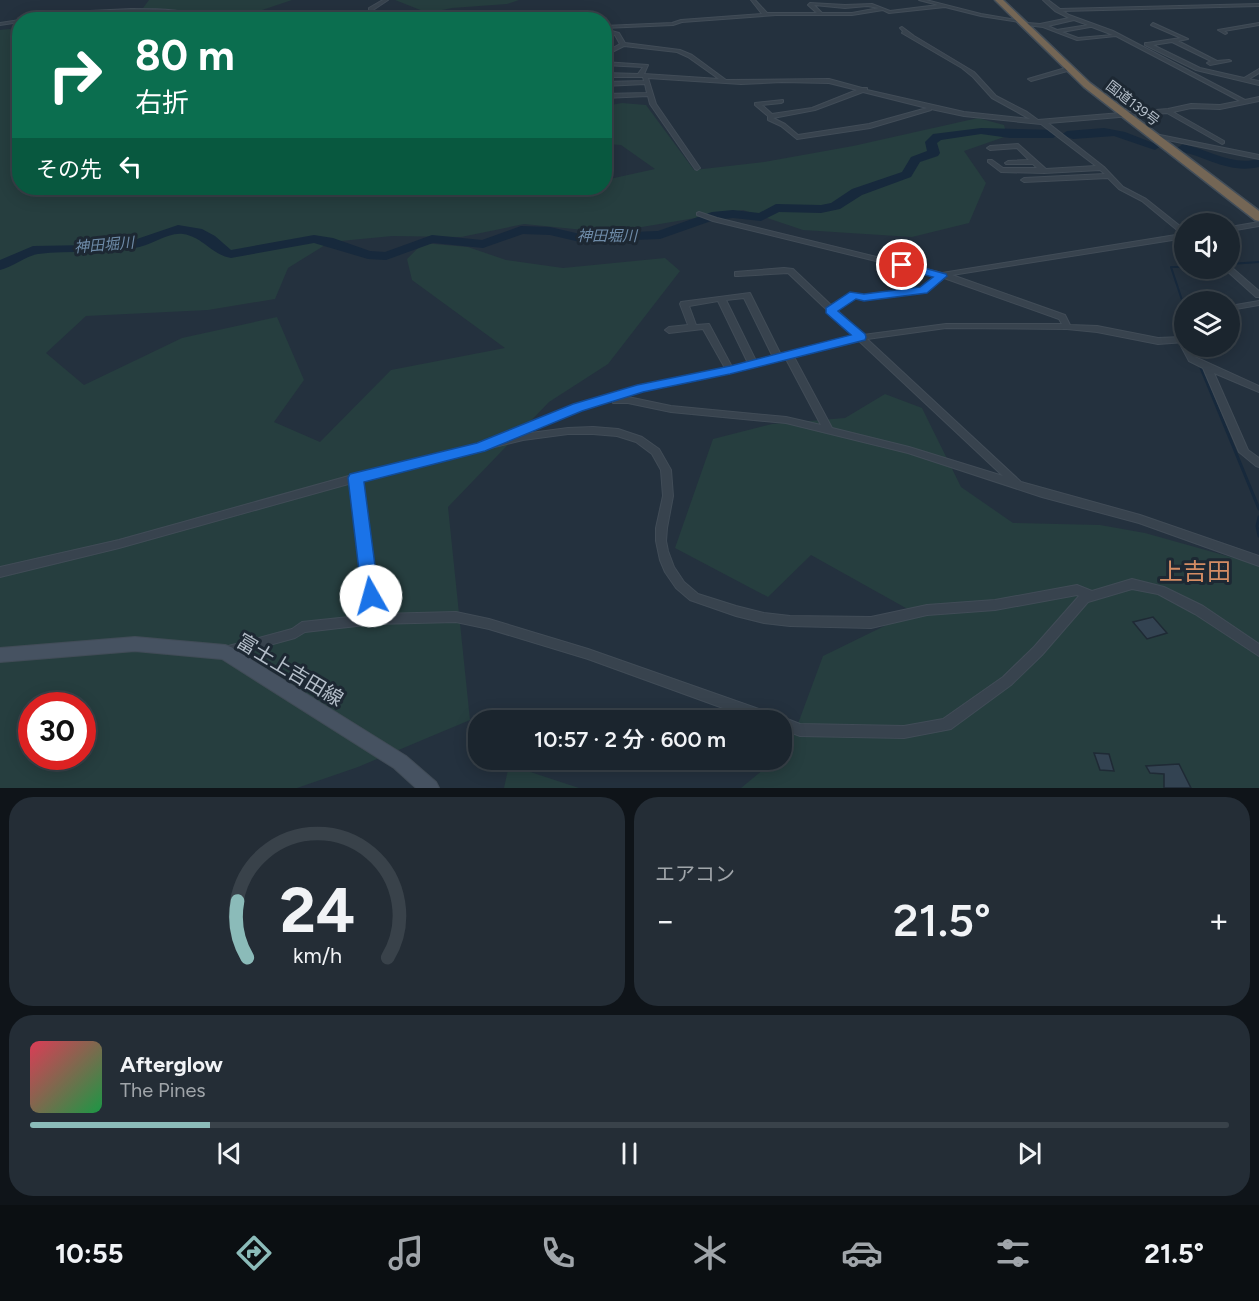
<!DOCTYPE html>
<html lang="ja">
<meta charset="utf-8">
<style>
body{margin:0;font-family:Figtree,"Noto Sans JP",sans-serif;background:#242d36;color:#f1f3f6;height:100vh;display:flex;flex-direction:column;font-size:22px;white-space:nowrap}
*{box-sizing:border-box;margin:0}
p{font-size:20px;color:#a0a5aa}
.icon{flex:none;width:33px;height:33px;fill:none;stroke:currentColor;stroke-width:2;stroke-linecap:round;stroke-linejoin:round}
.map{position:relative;height:788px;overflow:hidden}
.side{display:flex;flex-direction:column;gap:9px;padding:9px;background:#0f1419;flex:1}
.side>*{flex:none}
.top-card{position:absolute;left:12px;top:12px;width:600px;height:183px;border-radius:24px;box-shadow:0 3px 15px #0003,0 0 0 2px #39424a;background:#0b6e4f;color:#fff;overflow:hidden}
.fabs{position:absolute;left:1174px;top:213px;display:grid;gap:12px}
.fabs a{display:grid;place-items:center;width:66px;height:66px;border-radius:50%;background:#1b252e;box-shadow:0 3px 15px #0003,0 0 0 2px #39424a;font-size:30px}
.speed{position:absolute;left:18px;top:692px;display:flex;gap:12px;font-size:30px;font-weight:700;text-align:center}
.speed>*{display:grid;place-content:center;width:78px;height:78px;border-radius:50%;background:#1b252e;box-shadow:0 3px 15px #0003,0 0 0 2px #39424a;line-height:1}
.speed .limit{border:9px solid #d22;background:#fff;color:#111}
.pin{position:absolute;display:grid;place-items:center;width:51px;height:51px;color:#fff;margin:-26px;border:3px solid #fff;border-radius:50%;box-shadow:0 2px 6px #0007}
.me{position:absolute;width:66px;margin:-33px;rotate:353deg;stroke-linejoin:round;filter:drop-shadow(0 0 4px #0008)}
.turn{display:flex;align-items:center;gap:21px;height:126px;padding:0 24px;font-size:27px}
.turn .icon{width:78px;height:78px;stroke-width:2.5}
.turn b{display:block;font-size:42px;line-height:51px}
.then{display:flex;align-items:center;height:57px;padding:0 24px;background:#0003;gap:12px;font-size:22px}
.big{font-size:45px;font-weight:600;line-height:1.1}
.side .tile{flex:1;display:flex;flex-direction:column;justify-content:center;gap:9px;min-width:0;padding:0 21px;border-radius:24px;background:#242d36}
.side .dial{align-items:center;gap:0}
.dial svg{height:156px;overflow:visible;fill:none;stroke:#39424a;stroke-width:7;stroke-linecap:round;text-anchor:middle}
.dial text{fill:#f1f3f6;stroke:none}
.song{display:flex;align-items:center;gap:18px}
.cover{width:72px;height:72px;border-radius:9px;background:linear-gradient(135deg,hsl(350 70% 55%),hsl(140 70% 35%))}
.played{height:6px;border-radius:3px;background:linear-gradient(90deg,#8bbbb9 15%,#39424a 15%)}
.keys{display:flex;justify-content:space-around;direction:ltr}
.heat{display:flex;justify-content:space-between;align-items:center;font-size:33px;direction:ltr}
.side .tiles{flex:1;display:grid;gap:9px;grid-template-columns:1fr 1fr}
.tile:last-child{grid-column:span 2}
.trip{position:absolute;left:468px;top:710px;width:324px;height:60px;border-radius:24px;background:#1b252e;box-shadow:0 3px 15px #0003,0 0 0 2px #39424a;font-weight:600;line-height:60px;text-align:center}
.tabs{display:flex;height:96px;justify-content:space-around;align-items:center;background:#0b0f12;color:#a0a5aa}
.tabs .icon{width:42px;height:42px}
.tabs .active{color:#8bbbb9}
.tabs b{font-size:27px;color:#f1f3f6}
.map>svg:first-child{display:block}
.green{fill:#263e3f;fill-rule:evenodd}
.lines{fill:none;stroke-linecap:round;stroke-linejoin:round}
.stream-far1{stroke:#17293c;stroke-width:2}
.stream{stroke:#17293c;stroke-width:3}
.river{fill:#17293c;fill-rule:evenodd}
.building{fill:#334352;stroke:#1f2a35;stroke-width:1.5}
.street-casing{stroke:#414c57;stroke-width:2}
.secondary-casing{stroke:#414c57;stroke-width:2}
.highway-casing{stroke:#434e59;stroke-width:3}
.street{fill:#38434e;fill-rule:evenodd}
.secondary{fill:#465261;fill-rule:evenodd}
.highway{fill:#746655;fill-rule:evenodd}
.route{fill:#1a73e8;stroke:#114b97;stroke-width:1.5}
.labels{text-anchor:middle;stroke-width:6;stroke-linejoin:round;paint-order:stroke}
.far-street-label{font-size:14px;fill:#b4bec9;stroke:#1d2833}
.far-water-label{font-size:15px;font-style:italic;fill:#6e8ba8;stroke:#1d2833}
.near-street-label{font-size:20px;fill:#b4bec9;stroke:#1d2833}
.near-quarter-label{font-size:24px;fill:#d48c64;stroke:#1d2833}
</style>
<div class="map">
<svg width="1259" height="788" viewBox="0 0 1259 788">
<rect width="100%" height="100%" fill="#24313e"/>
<!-- green -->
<g class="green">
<path d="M149,0H292L235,19L84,20L143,8Z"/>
<path d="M395,0H519L507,4L452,8L428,13Z"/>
<path d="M19,28L20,188H604L605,180L655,169L621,145L605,144V106L622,103L646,105L694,170L764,162L853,146L978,118L1004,125L1007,136L964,151L986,183L969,223L912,237L803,230L743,210L636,228L594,231L524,224L461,237L392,236L330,242L288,268L275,299L208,310L86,316L46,353L84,385L182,338L277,317L304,380L274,422L320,442L391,370L505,348L412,280L407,259L423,243L468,247L506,260L563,268L665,258L680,271L608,364L549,402L448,507L470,720L358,767L297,788H0V30ZM32,705H82V756H32Z"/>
<path d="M885,394L922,408L961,487L1013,523L1100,525L1145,533L1259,565V788H741L776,759H782V755L789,748L823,656L913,612L811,555L768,597L675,548L713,439L772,424L845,418Z"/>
<path d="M509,765L579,788H504Z"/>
</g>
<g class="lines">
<!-- stream-far1 -->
<g class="stream-far1">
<path d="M1230,264L1259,262"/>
<path d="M1185,267H1171L1182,300L1180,309L1185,323"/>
<path d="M1192,346L1196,357"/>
</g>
<!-- stream -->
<g class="stream">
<path d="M1201,368L1259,509"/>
<path d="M1259,517L1257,526L1259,536"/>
</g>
<!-- river -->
<g class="river">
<path d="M981,128L1053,130L1059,134L1053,138H1010L981,134L941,140L937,143L940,153L938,156L920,162L911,177L862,195L840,209L821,213L779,212L761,221L733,218L714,220L660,239L580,242L550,235L523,234L483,248L433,243L386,260L368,259L314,243L231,258C212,255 203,237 183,234C168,232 150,246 135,248C103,254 70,250 38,254C25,256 13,267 0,270V260L33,246L89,245L134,240L178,225L202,229L215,236L231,250L314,235L333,238L370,251L385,252L432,235L482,240L521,226L550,227L580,234L658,231L712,212L733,210L759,213L776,204L821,205L831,203L852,189L902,172L911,157L927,151L925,142L933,134Z"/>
<path d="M1104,128L1125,132L1161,146L1155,150L1149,148L1114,136L1073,139L1061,135L1067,131Z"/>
<path d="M1183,144C1210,150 1231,166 1259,159V167C1229,174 1207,157 1179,151L1177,148Z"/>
</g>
</g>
<!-- building -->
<g class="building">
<path d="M1153,617L1167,633L1147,639L1133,622Z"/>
<path d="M1094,753L1109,754L1114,771L1100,770Z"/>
<path d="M1179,764L1191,788H1164V774L1150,773L1146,766Z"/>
</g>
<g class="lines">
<!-- street casing -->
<g class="street-casing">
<g id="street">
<path d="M383,0H388L373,10V20H369V8Z"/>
<path d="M751,0H755L767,13H817L808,5L810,3L845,5L872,4L890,11L938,5L919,0H926L981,14L1022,21L1020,22L981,16L945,7L889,13L883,10L852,15H776L682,22L673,25L604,28V26L672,23L681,20L762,14ZM814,5L845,8L867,6L879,8L852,13H822Z"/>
<path d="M1043,0H1048L1060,9L1259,4V6L1063,11L1069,15L1113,31L1245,100L1259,97V101L1220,109L1191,108L1173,112L1224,141V143L1222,144L1167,113L1048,123L1104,167L1123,187L1146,199L1185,230V238L952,275L1065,315L1070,325L1097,326L1158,338L1182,337L1185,338V342L1158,344L1097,332L1067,329L946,328L867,339L1021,482L1140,515L1259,556V566L1139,523L1042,497L908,453L786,423L671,412L628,403H613L612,400L580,410L523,434L568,428L593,427L618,429L642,437L659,449L671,470L673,496L667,528L666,541L668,551L674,567L684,582L698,594L736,606L764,613L790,616L871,617L927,605L995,600L1077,585L1092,591L1132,579L1164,587L1203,606L1259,644V656L1195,614L1158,594L1132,589L1088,602L1042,655L1011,685L951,729L904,738L800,736L782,729V720H756L588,659L489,629L456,622L374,624L305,632L295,638L225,657L221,656L219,652L221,648L292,629L302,622L368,615L352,483L119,548L0,577V567L119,540L356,474L511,437L508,434L510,432L574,406L639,386L725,368L703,329L669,333L665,330L669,327L688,325L680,304L681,302L750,293L781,355L855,337L830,313H827V310L788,273L738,276H735V272L784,268L793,269L832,306L851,293H854L864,296L921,288L937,276L713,221L697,215V213L699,212L717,218L942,273L1182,234L1142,201L1119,189L1108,178L1024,182L1021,180L1024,178L1105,174L1100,170L1044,173L1001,172L988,162V160H992L1003,168H1037L1033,164H1006L1005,163L1008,161L1029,160L1017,148L990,150L987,148L990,146L1018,144L1046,169L1096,166L1041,124L964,116L931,109V110L870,128L797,139L781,126L768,120V116L755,105V103L783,100V102L781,103L762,105L772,114L812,108L857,90L829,83L782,82L741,84L648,78L656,104L700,168L697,170L695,169L650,104L648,96L604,98V94L647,93L645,84L604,86V82L644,81L643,77H604V73L638,74L643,67L604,65V62L648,65L644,74L719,79L688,57L677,52L624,46L604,56V53L620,44L615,35L604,32V29L619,33L625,43L680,50L692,55L726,80L829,79L862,88H867V90L964,112L1030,119L992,98L973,77L962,68L902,33L903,31L900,28L902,27L914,36L974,72L996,96L1027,112L1038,120L1168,109L1191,104L1220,105L1240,101L1116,36L1077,40L1043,27L1026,25L1028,23L1040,24L1069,18L1055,11ZM1074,20L1088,25L1057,30L1048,26ZM1090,27H1092L1113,35L1078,38L1062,32ZM863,92L927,108L869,124L798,135L785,124L773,118L815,110ZM944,278L1059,319L1062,324H946L863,335L837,310L855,298L864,300L926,292ZM744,298L773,357L756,361L726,300ZM718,301L748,363L732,367L709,324L696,325L689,306ZM859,341L1003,476L909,447L832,428L794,357ZM786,359L821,425L786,417L671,406L628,397H621L643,391L730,373ZM568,434H593L617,436L636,442L652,454L661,470L663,496L656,528V541L660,560L665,572L676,588L690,600L736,616L764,623L790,626L871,628L927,615L995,610L1077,595L1079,596L1034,647L1003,677L943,719L904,726L800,724L782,717L779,718L778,716L773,714L588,649L489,619L456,612L379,614L361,480L523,440Z"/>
<path d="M131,9C159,9 189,9 216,20C206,20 198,16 189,15C170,12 152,11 133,11C98,11 63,20 27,20L90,11Z"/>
<path d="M20,20V22L0,25V23Z"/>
<path d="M1153,23L1188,39L1178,41L1217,61L1229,60L1231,61L1210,65L1207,63L1211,61L1172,42L1153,45L1200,68L1244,78L1259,69V73L1249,79L1259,81V85L1196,70L1145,45V43H1147L1181,38L1151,25Z"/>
<path d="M1259,23V25L1224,31L1227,33L1225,34L1218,30Z"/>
<path d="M1069,67L1072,69L1071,70L1031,81L1028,79Z"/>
<path d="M1160,135L1259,155V159L1158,138L1157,137Z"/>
<path d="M1259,222V226L1230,231V227Z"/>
<path d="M1230,266L1259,291V297H1256L1226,270V268H1230Z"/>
<path d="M1259,301V305L1230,310V306Z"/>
<path d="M1185,343V346H1189L1195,357L1259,386V392L1214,373L1248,450L1259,458V467L1256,466L1239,452L1203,368L1189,361L1181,346Z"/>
</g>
</g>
<!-- secondary casing -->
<g class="secondary-casing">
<path id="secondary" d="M135,637L225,645L231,647L406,756L436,782L439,788H416L394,768L222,659L135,651L0,662V648Z"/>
</g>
<!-- highway casing -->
<g class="highway-casing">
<path id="highway" d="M995,0H1003L1090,83L1259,211V221L1255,220L1084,87Z"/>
</g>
<!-- street -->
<use href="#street" class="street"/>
<!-- secondary -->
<use href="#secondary" class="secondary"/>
<!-- highway -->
<use href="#highway" class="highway"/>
</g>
<!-- route -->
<path class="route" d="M902,262L946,274L947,276L927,293L864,301L856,299L838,311L865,334L866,337L865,340L730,374L643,392L582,411L485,451L364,482L379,596L377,601L371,603L365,601L362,596L348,478L350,474L477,443L573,404L637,385L730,366L851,335L826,313V308L850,292L864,294L920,287L933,277L898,268V263Z"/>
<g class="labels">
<!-- far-street labels -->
<g class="far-street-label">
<text transform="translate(1133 103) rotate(38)" y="5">国道139号</text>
</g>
<!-- far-water labels -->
<g class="far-water-label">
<text x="607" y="241">神田堀川</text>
<text transform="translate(104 245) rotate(-5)" y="5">神田堀川</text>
</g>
<!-- near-street labels -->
<g class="near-street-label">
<text transform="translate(290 670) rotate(31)" y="7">富士上吉田線</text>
</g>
<!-- near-quarter labels -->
<g class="near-quarter-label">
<text x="1195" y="580">上吉田</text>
</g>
</g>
</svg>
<div class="fabs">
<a><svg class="icon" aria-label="sound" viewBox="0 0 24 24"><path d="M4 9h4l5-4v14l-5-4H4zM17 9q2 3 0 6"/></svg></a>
<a><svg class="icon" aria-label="layers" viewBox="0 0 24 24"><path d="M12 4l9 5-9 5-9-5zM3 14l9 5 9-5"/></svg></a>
</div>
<div class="speed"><div class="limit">30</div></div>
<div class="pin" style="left:902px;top:265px;background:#d93025"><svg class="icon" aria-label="arrive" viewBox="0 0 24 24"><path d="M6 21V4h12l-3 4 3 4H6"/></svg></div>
<svg class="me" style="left:371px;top:596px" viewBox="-20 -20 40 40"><circle r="19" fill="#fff"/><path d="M0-13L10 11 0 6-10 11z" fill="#1a73e8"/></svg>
<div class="trip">10:57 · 2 分 · 600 m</div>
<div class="top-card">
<div class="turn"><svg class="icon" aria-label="right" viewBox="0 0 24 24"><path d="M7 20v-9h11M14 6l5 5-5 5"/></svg><div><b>80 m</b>右折</div></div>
<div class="then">その先<svg class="icon" aria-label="left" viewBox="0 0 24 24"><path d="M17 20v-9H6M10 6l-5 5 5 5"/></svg></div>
</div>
</div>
<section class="side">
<div class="tiles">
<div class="tile dial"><svg viewBox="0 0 100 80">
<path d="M14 69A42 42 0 1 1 86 69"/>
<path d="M14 69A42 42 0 0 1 9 40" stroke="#8bbbb9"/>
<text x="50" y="56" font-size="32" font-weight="700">24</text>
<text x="50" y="72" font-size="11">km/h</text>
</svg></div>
<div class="tile"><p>エアコン</p>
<div class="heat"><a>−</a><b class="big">21.5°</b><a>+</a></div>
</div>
<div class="tile">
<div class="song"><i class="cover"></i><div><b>Afterglow</b><p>The Pines</p></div></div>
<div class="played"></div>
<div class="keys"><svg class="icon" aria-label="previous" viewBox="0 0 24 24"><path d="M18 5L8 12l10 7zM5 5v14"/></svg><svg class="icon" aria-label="pause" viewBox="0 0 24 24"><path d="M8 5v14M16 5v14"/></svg><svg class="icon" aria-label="next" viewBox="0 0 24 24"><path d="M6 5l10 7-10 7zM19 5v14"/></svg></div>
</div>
</div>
</section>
<nav class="tabs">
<b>10:55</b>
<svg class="icon active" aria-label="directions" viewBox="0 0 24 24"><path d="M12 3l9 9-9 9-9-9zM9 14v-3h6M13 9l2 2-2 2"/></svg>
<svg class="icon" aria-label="music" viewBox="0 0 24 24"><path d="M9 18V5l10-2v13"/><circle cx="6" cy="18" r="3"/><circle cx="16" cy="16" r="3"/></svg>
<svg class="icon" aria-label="phone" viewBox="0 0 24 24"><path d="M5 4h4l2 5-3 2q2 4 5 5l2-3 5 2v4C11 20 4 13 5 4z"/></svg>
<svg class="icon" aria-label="climate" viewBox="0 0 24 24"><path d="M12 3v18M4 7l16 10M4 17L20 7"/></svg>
<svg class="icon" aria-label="car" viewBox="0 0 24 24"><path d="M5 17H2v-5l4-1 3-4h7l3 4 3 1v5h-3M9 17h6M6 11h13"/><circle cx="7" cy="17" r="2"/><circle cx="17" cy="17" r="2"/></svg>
<svg class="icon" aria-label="filters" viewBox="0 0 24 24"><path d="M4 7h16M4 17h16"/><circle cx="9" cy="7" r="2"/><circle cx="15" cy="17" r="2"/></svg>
<b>21.5°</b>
</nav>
